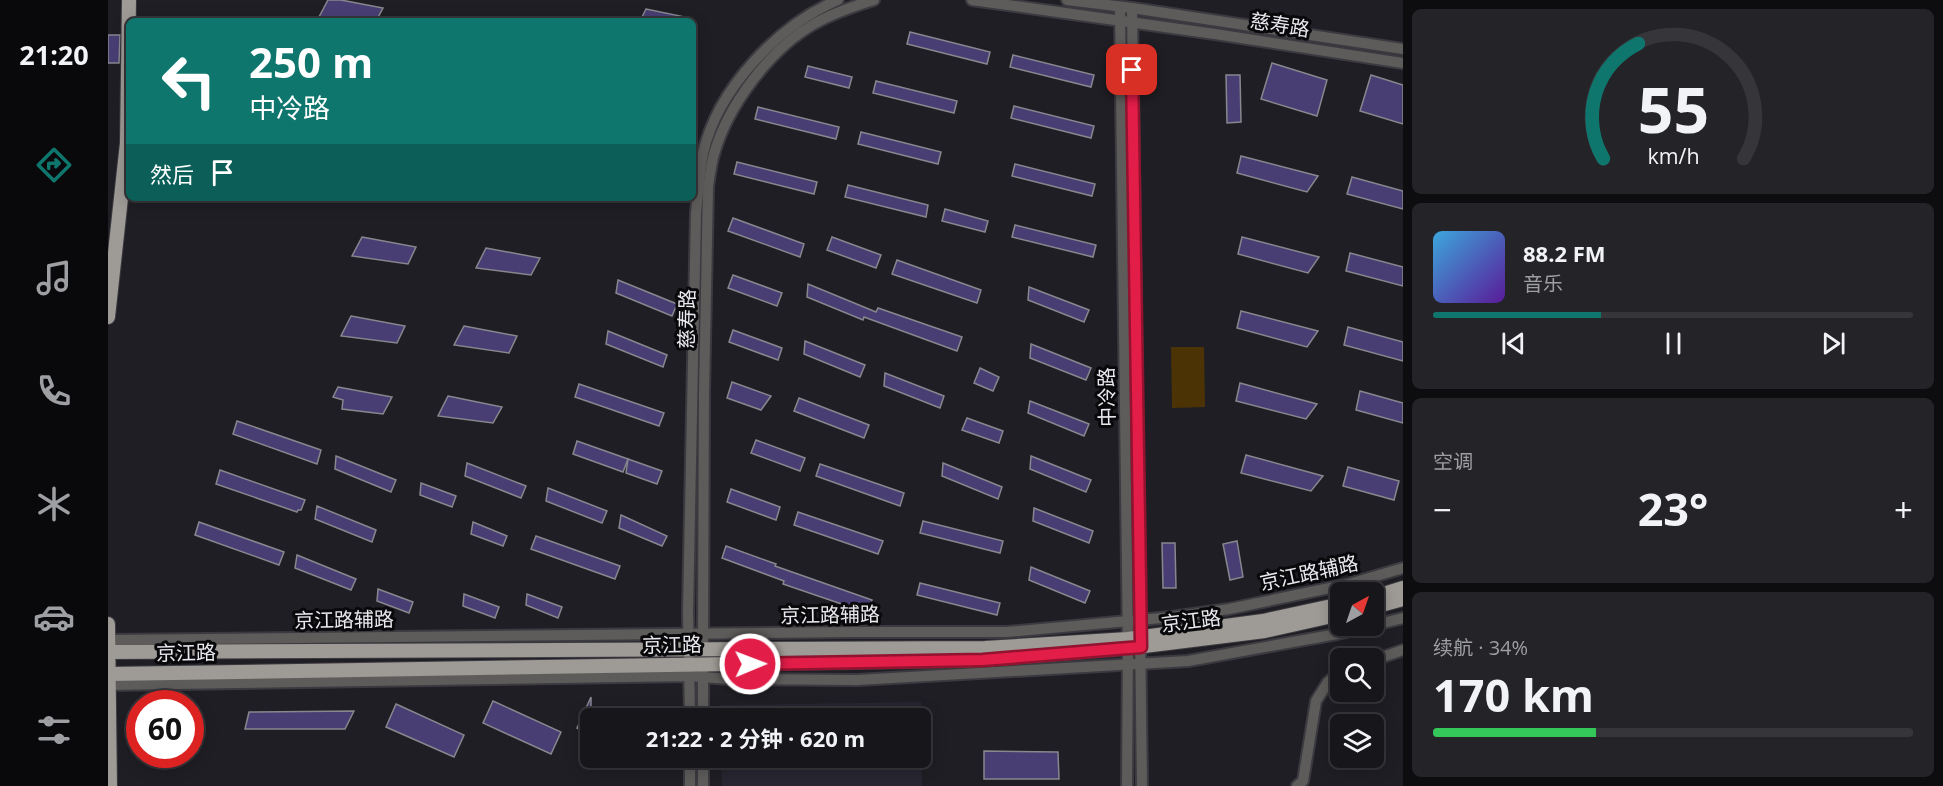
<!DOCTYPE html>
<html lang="zh">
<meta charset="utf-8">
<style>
body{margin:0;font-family:"Open Sans","Noto Sans SC",sans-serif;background:#242328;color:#f1f3f6;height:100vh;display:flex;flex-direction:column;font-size:22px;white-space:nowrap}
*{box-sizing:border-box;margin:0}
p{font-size:20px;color:#9e9fa3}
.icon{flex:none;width:33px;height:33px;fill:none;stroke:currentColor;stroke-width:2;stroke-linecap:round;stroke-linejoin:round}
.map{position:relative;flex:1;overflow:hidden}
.side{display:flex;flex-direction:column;gap:9px;padding:9px;background:#0d0c0f;width:540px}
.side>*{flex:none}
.top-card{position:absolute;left:18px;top:18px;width:570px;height:183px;border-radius:9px;box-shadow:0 3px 15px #0003,0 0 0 2px #36353a;background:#0f766e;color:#fff;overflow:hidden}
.needle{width:39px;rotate:40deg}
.buttons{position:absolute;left:1222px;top:582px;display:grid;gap:12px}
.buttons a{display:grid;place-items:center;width:54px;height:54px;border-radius:9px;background:#17161b;box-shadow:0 3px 15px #0003,0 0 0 2px #36353a;font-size:30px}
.speed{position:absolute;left:18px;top:690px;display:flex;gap:12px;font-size:30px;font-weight:700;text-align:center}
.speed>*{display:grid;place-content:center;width:78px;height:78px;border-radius:50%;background:#17161b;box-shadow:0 3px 15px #0003,0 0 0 2px #36353a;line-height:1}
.speed .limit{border:9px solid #d22;background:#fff;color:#111}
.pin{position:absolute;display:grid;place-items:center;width:51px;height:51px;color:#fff;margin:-26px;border-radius:12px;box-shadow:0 3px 9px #0006}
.me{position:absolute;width:66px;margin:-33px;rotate:89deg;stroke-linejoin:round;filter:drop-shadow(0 0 4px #0008)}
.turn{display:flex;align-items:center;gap:21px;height:126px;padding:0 24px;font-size:27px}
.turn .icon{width:78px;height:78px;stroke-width:2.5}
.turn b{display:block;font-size:42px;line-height:51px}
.then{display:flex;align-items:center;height:57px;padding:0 24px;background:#0003;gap:12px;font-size:22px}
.big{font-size:45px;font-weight:700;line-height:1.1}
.side .card{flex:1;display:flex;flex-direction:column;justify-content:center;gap:9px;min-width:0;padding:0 21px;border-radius:9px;background:#242328}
.side .dial{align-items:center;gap:0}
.dial svg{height:156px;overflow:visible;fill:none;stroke:#36353a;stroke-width:7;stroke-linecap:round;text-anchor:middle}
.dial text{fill:#f1f3f6;stroke:none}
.song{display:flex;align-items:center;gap:18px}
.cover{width:72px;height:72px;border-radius:9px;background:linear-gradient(135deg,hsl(200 70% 55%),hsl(270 70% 35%))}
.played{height:6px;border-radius:3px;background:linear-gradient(90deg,#0f766e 35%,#36353a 35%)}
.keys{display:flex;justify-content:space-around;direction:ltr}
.heat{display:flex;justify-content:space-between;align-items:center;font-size:33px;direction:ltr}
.charge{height:9px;border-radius:4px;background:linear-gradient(90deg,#34c759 34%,#36353a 0)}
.trip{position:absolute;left:472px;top:708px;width:351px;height:60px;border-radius:9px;background:#17161b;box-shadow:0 3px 15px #0003,0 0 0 2px #36353a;font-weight:700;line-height:60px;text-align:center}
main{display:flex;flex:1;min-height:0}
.dock{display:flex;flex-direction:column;width:108px;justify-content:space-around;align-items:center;background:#09090b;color:#9e9fa3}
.dock .icon{width:42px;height:42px}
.dock .on{color:#0f766e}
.dock b{font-size:27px;color:#f1f3f6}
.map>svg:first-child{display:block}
.built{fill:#272631}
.pitch{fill:#4c3306}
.building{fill:#493e73;stroke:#87878e;stroke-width:1.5}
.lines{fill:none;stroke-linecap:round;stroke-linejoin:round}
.minor-casing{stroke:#3b3a40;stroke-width:14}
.major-casing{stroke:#3b3a40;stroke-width:16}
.minor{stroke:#5e5c5a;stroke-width:10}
.major{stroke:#9e9a95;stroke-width:14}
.route-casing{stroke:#92132f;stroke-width:15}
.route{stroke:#e11d48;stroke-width:10}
.labels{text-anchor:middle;stroke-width:6;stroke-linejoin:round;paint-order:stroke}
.street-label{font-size:20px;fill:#eae9ed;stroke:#09080b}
</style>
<main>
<nav class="dock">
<b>21:20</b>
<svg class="icon on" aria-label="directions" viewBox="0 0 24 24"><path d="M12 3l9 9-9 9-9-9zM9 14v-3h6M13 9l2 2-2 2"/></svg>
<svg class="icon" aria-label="music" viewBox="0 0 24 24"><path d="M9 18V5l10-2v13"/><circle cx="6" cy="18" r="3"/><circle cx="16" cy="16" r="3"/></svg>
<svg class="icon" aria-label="phone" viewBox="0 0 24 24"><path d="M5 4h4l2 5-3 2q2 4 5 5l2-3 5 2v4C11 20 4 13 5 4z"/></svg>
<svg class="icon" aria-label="climate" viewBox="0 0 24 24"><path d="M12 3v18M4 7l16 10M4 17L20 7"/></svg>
<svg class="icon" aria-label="car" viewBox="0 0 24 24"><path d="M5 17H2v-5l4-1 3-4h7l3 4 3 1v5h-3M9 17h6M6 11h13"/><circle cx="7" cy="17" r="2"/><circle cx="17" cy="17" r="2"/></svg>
<svg class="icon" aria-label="filters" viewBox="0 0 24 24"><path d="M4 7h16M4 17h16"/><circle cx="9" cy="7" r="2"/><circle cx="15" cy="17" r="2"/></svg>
</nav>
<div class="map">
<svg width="1295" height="786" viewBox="0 0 1295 786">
<rect width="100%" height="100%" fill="#1f1e24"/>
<!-- built -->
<path class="built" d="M813,702L814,786H614L613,758H813V718H613V705Z"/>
<!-- pitch -->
<path class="pitch" d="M1063,347H1096L1097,407L1064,408Z"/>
<!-- building -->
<g class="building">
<path d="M220,0H233L275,8L268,21H238L211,17Z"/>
<path d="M538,9L577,17V21H532Z"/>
<path d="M802,32L882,52L879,64L799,44Z"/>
<path d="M0,35H12L11,63H0Z"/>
<path d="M905,55L986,75L983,87L902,67Z"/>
<path d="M1164,63L1219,80L1209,116L1153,99Z"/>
<path d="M700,66L744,77L741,88L697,77Z"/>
<path d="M1118,75H1132L1133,122L1119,123Z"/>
<path d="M1263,75L1295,85V124L1252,111Z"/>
<path d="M768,81L849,101L846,113L765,93Z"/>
<path d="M906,106L986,126L983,138L903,118Z"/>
<path d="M650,107L731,127L728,139L647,119Z"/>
<path d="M753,132L833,152L830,164L750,144Z"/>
<path d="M1133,156L1210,176L1199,192L1129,173Z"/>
<path d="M629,162L709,182L706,194L626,174Z"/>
<path d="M907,164L987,184L984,196L904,176Z"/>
<path d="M1244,177L1295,191V209L1239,194Z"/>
<path d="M740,185L820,205L818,217L737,197Z"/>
<path d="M837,209L880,221L877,232L834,221Z"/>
<path d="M625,218L696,244L692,257L620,231Z"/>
<path d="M907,225L988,245L985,257L904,237Z"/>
<path d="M254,237L308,247L300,264L244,256Z"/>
<path d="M724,237L773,255L768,268L719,250Z"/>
<path d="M1134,237L1211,257L1200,273L1130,254Z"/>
<path d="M378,248L432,258L423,275L368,268Z"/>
<path d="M1242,253L1295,267V286L1238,271Z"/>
<path d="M789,260L873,290L869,303L784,274Z"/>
<path d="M625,275L674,293L669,306L620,288Z"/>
<path d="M510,280L569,304L564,316L508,293Z"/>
<path d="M700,284L768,312L770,308L854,337L849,351L756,317L755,320L699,297Z"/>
<path d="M921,287L981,310L976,322L920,300Z"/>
<path d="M1133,311L1210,331L1199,347L1129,328Z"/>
<path d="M243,316L297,326L289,343L233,336Z"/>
<path d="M356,326L409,336L401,353L346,345Z"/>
<path d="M1240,327L1295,342V361L1236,345Z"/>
<path d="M625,330L674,348L670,360L621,342Z"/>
<path d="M500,331L559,355L555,367L498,344Z"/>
<path d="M697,341L757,365L752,377L696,354Z"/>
<path d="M923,344L983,368L978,380L922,358Z"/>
<path d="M872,368L891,377L885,391L866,383Z"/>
<path d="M777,373L836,396L832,408L776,386Z"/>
<path d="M624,382L663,396L653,410L619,398Z"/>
<path d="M1132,383L1209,404L1198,419L1128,401Z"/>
<path d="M471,384L556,413L551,426L467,397Z"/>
<path d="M230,387L284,397L275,414L234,409L235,400L225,397Z"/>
<path d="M1252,391L1295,403V423L1248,410Z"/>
<path d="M340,396L394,407L385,423L330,416Z"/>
<path d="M691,398L761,425L756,438L686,411Z"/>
<path d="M922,401L981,424L976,436L920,413Z"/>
<path d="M859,418L895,431L891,443L854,430Z"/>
<path d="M129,421L213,450L209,464L125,434Z"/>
<path d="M648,440L697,458L692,471L643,453Z"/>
<path d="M469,441L520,459L515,472L465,454Z"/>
<path d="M1138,455L1215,476L1203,491L1133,473Z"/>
<path d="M228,456L288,480L283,492L227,469Z"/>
<path d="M923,456L983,480L978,492L922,469Z"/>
<path d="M520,459L554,471L549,484L518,473Z"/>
<path d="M359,463L418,486L413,498L357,476Z"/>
<path d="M835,463L894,487L890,499L834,476Z"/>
<path d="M712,464L796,493L792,506L708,476Z"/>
<path d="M1240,467L1291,481L1286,500L1235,486Z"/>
<path d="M112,470L197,500L193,510H190L189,512L108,484Z"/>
<path d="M313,483L348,496L344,507L312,495Z"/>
<path d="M440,488L499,511L494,523L438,501Z"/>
<path d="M623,489L672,507L668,520L619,502Z"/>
<path d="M209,506L268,530L264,542L207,519Z"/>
<path d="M926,508L985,531L981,543L925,521Z"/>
<path d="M690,512L775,541L770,554L686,525Z"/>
<path d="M513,515L559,536L554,546L511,528Z"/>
<path d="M815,521L895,541L892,553L812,533Z"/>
<path d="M91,522L176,552L171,565L87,535Z"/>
<path d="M365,522L399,536L395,546L363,534Z"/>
<path d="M428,536L512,566L507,579L423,549Z"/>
<path d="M1129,541L1135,577L1122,580L1115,544Z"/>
<path d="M1054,543H1067L1068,588H1055Z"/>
<path d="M618,546L668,564L667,566L764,600L760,613L675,584L676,581L614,558Z"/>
<path d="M189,555L248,579L243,590L187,568Z"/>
<path d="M923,567L982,591L977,603L921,580Z"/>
<path d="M812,583L892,603L889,615L809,595Z"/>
<path d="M270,589L305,602L301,613L269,601Z"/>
<path d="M356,594L391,607L387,618L355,606Z"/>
<path d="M419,594L454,607L450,618L418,605Z"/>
<path d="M483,697V707L507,718H483V734L469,728Z"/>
<path d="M385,701L453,732L443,754L375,723Z"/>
<path d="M288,704L356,735L346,757L278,727Z"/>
<path d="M246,711L237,729H137L141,712Z"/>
<path d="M876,751L950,752L951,779H876Z"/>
</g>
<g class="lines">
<!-- minor casing -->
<g class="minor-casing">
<g id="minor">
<path d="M864,0L1107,34L1295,63"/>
<path d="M959,0L1024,8L1295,49"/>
<path d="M1012,7L1020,648L1019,786"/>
<path d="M1024,8L1034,786"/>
<path d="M1266,625L1295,618"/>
<path d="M0,640L745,632H899L1064,617L1121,609L1241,584L1295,568"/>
<path d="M595,640L596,394L600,186C602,175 603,164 606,154C620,105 662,49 706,24C725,13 746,6 766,0"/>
<path d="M1266,660L1295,650"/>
<path d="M0,685L581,676L621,679L749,680L1080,661L1229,634L1264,626"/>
<path d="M582,718L580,612L588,213C590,193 591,172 595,153C610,89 669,26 730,0"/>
<path d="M595,718V671"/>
<path d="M582,758V786"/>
<path d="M595,786V758"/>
<path d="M1189,786L1195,781L1208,701L1220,682L1233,671"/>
</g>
</g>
<!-- major casing -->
<g class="major-casing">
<g id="major">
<path d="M0,317L19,143L21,0"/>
<path d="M1266,597L1295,588"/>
<path d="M1266,607L1295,599"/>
<path d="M0,624L2,786"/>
<path d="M0,652L877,648L1020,639L1155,621L1233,604"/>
<path d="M0,674L875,660L1020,648L1157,631L1233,614"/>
</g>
</g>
<!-- minor -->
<use href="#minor" class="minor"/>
<!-- major -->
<use href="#major" class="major"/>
</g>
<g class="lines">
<!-- route casing -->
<g class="route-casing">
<path id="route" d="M642,664L875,660L1033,647L1024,70"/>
</g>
<!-- route -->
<use href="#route" class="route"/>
</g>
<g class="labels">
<!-- street labels -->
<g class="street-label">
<text transform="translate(1172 25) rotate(9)" y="7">慈寿路</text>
<text transform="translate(579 319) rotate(-89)" y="7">慈寿路</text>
<text transform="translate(999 397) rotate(-91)" y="7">中冷路</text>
<text transform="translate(1201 573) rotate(-12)" y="7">京江路辅路</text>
<text transform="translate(722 615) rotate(-1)" y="7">京江路辅路</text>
<text transform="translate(236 620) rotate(-1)" y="7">京江路辅路</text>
<text transform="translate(1083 621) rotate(-7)" y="7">京江路</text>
<text transform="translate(564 645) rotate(-1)" y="7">京江路</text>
<text transform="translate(78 653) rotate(-1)" y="7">京江路</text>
</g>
</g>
</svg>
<div class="buttons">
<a><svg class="needle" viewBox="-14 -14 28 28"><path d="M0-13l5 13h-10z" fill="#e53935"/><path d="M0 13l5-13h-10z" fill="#9e9fa3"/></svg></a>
<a><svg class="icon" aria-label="search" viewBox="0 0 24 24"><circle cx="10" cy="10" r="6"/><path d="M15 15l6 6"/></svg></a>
<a><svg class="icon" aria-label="layers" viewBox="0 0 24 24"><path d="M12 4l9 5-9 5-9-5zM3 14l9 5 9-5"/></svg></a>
</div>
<div class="speed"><div class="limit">60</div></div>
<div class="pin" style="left:1024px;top:70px;background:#d93025"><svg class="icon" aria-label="arrive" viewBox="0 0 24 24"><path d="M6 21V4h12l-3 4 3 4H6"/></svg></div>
<svg class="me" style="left:642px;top:664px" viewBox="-20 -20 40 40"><circle r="17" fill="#e11d48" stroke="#fff" stroke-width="3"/><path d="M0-11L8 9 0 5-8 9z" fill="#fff"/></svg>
<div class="trip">21:22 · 2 分钟 · 620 m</div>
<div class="top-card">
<div class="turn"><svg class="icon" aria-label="left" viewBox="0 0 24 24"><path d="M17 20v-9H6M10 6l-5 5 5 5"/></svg><div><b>250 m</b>中冷路</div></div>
<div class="then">然后<svg class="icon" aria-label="arrive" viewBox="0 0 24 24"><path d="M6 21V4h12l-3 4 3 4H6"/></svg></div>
</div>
</div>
<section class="side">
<div class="card dial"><svg viewBox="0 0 100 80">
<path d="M14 69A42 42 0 1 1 86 69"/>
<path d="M14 69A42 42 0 0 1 32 10" stroke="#0f766e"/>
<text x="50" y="56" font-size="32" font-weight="700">55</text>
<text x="50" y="72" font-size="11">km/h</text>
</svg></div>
<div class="card">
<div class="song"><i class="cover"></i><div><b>88.2 FM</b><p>音乐</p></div></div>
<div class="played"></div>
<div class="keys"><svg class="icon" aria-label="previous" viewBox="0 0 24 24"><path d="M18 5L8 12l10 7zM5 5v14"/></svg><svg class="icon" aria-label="pause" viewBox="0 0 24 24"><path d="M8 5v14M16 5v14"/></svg><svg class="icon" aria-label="next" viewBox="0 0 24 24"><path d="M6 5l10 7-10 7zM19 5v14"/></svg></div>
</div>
<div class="card"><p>空调</p>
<div class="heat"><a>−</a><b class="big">23°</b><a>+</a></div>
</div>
<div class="card"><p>续航 · 34%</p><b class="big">170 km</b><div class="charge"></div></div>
</section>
</main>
